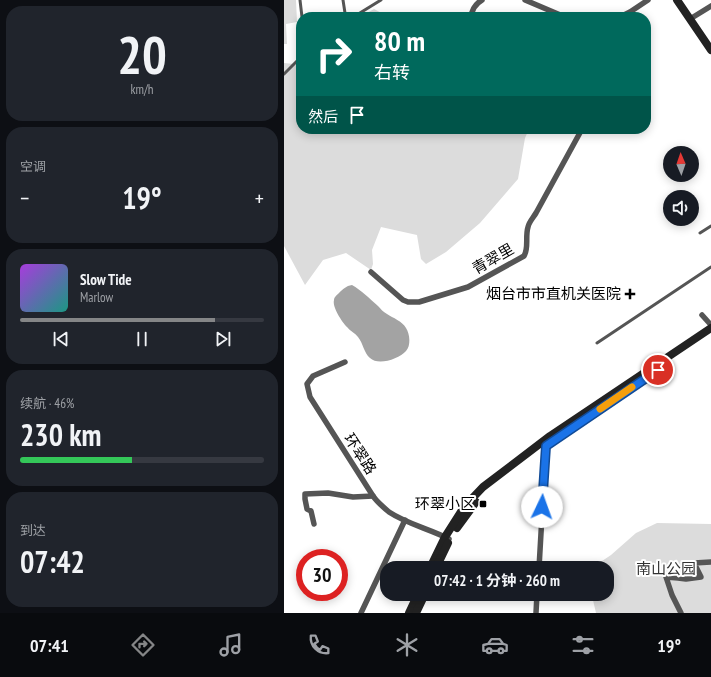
<!DOCTYPE html>
<html lang="zh">
<meta charset="utf-8">
<style>
body{margin:0;font-family:"PT Sans Narrow","Noto Sans SC",sans-serif;background:#20242c;color:#f1f3f6;height:100vh;display:flex;flex-direction:column;font-size:15px;white-space:nowrap}
*{box-sizing:border-box;margin:0}
p{font-size:13px;color:#9ea1a6}
.icon{flex:none;width:22px;height:22px;fill:none;stroke:currentColor;stroke-width:2;stroke-linecap:round;stroke-linejoin:round}
.map{position:relative;flex:1;overflow:hidden}
.drawer{display:flex;flex-direction:column;gap:6px;padding:6px;background:#0d0f14;width:284px}
.drawer>*{flex:none}
.banner{position:absolute;left:12px;top:12px;width:355px;height:122px;border-radius:16px;box-shadow:0 2px 10px #0003;background:#00695c;color:#fff;overflow:hidden}
.needle{width:26px;rotate:358deg}
.controls{position:absolute;left:379px;top:146px;display:grid;gap:8px}
.controls a{display:grid;place-items:center;width:36px;height:36px;border-radius:50%;background:#171b24;box-shadow:0 2px 10px #0003;font-size:20px}
.speed{position:absolute;left:12px;top:549px;display:flex;gap:8px;font-size:20px;font-weight:700;text-align:center}
.speed>*{display:grid;place-content:center;width:52px;height:52px;border-radius:50%;background:#171b24;box-shadow:0 2px 10px #0003;line-height:1}
.speed .limit{border:6px solid #d22;background:#fff;color:#111}
.pin{position:absolute;display:grid;place-items:center;width:34px;height:34px;color:#fff;margin:-17px;border:2px solid #fff;border-radius:50%;box-shadow:0 1px 4px #0007}
.me{position:absolute;width:44px;margin:-22px;rotate:3deg;stroke-linejoin:round;filter:drop-shadow(0 0 3px #0008)}
.turn{display:flex;align-items:center;gap:14px;height:84px;padding:0 12px;font-size:18px}
.turn .icon{width:52px;height:52px;stroke-width:2.5}
.turn b{display:block;font-size:28px;line-height:34px}
.then{display:flex;align-items:center;height:38px;padding:0 12px;background:#0003;gap:8px;font-size:15px}
.big{font-size:30px;font-weight:700;line-height:1.1}
.drawer .tile{flex:1;display:flex;flex-direction:column;justify-content:center;gap:6px;min-width:0;padding:0 14px;border-radius:16px;background:#20242c}
.drawer .dial{align-items:center;gap:0}
.dial b{font-size:52px;line-height:1}
.song{display:flex;align-items:center;gap:12px}
.cover{width:48px;height:48px;border-radius:6px;background:linear-gradient(135deg,hsl(280 70% 55%),hsl(170 70% 35%))}
.played{height:4px;border-radius:2px;background:linear-gradient(90deg,#858687 80%,#363941 80%)}
.keys{display:flex;justify-content:space-around;direction:ltr}
.heat{display:flex;justify-content:space-between;align-items:center;font-size:22px;direction:ltr}
.charge{height:6px;border-radius:3px;background:linear-gradient(90deg,#34c759 46%,#363941 0)}
.trip{position:absolute;left:96px;top:561px;width:234px;height:40px;border-radius:16px;background:#171b24;box-shadow:0 2px 10px #0003;font-weight:700;line-height:40px;text-align:center}
.tabs{display:flex;height:64px;justify-content:space-around;align-items:center;background:#090b0e;color:#9ea1a6}
.tabs .icon{width:28px;height:28px}
.tabs .on{color:#858687}
.tabs b{font-size:18px;color:#f1f3f6}
main{display:flex;flex:1;min-height:0}
.map>svg:first-child{display:block}
.green{fill:#dcdcdc}
.water{fill:#a3a3a3}
.lines{fill:none;stroke-linecap:round;stroke-linejoin:round}
.lane{stroke:#555;stroke-width:3}
.street{stroke:#555;stroke-width:5.5}
.secondary{stroke:#222;stroke-width:8}
.route-casing{stroke:#114b97;stroke-width:10}
.route{stroke:#1a73e8;stroke-width:7}
.slow{stroke:#f59e0b;stroke-width:7}
.poi-dot{fill:#000;stroke:#fff;stroke-width:1.5}
.labels{text-anchor:middle;stroke-width:4;stroke-linejoin:round;paint-order:stroke}
.street-label{font-size:15px;fill:#000;stroke:#fff}
.poi-label{font-size:15px;fill:#000;stroke:#fff;text-anchor:end}
.park-label{font-size:15px;fill:#333;stroke:#fff}
</style>
<main>
<section class="drawer">
<div class="tile dial"><b>20</b><p>km/h</p></div>
<div class="tile"><p>空调</p>
<div class="heat"><a>−</a><b class="big">19°</b><a>+</a></div>
</div>
<div class="tile">
<div class="song"><i class="cover"></i><div><b>Slow Tide</b><p>Marlow</p></div></div>
<div class="played"></div>
<div class="keys"><svg class="icon" aria-label="previous" viewBox="0 0 24 24"><path d="M18 5L8 12l10 7zM5 5v14"/></svg><svg class="icon" aria-label="pause" viewBox="0 0 24 24"><path d="M8 5v14M16 5v14"/></svg><svg class="icon" aria-label="next" viewBox="0 0 24 24"><path d="M6 5l10 7-10 7zM19 5v14"/></svg></div>
</div>
<div class="tile"><p>续航 · 46%</p><b class="big">230 km</b><div class="charge"></div></div>
<div class="tile"><p>到达</p><b class="big">07:42</b></div>
</section>
<div class="map">
<svg width="427" height="613" viewBox="0 0 427 613">
<rect width="100%" height="100%" fill="#fff"/>
<!-- green -->
<g class="green">
<path d="M0,0H12L13,22L2,24L3,44H0Z"/>
<path d="M90,9L105,17H76Z"/>
<path d="M0,63L10,64L17,69V129H245L241,138L234,179L196,223L162,252L142,264L137,259L133,235L97,227L88,250L89,264L87,270L62,253L39,260L21,285L0,246Z"/>
<path d="M373,523L427,524V613H312L309,600V594H323V568H309V567L327,555L352,533Z"/>
</g>
<!-- water -->
<path class="water" d="M68,285C77,290 86,299 94,306C97,309 99,312 103,314C109,318 118,321 122,328C126,334 127,346 122,351C115,359 94,366 86,358C80,353 79,343 74,337C71,333 66,331 63,327C58,322 48,307 50,300C50,297 53,295 55,293C59,289 62,286 68,285Z"/>
<g class="lines">
<!-- lane -->
<g class="lane">
<path d="M16,0L18,17"/>
<path d="M59,0L61,13L65,17L71,16L97,0"/>
<path d="M0,74L15,59L17,54"/>
<path d="M416,233L427,226"/>
<path d="M313,343L427,267"/>
</g>
<!-- street -->
<g class="street">
<path d="M241,0L281,17"/>
<path d="M187,17C188,9 191,4 198,0"/>
<path d="M336,17L346,12L364,0"/>
<path d="M406,19L427,6"/>
<path d="M87,272L119,300L124,302H135L184,287L240,256C245,248 241,237 244,227C245,222 249,218 252,213L298,129"/>
<path d="M418,315L427,325"/>
<path d="M61,362L29,376L23,384L26,397L89,496C93,502 99,507 105,512C123,524 146,529 165,539"/>
<path d="M30,524L27,511L23,509L21,499V494L44,493L69,497L89,496"/>
<path d="M255,568L262,446L259,441"/>
<path d="M77,613L121,520"/>
<path d="M252,613L253,594"/>
<path d="M397,613L388,595L382,577L394,578L402,579L417,577L410,563L427,562"/>
</g>
<!-- secondary -->
<g class="secondary">
<path d="M393,0L427,50"/>
<path d="M173,528L192,502"/>
<path d="M146,568L161,537L180,507L199,487L266,436L427,328"/>
<path d="M152,568L164,543"/>
<path d="M125,613L134,594"/>
<path d="M132,613L141,594"/>
</g>
</g>
<g class="lines">
<!-- route casing -->
<g class="route-casing">
<path id="route" d="M258,507L262,446L374,370"/>
</g>
<!-- route -->
<use href="#route" class="route"/>
<!-- slow -->
<path class="slow" d="M316,409L348,387"/>
</g>
<!-- markers -->
<g class="poi-dot">
<path d="M344 288h4v4h4v4h-4v4h-4v-4h-4v-4h4z"/>
<rect x="195" y="500" width="8" height="8" rx="2"/>
</g>
<g class="labels">
<!-- street labels -->
<g class="street-label">
<text transform="translate(209 259) rotate(-30)" y="5">青翠里</text>
<text transform="translate(76 454) rotate(57)" y="5">环翠路</text>
</g>
<!-- poi labels -->
<g class="poi-label">
<text x="337" y="299">烟台市市直机关医院</text>
<text x="191" y="509">环翠小区</text>
</g>
<!-- park labels -->
<g class="park-label">
<text x="382" y="574">南山公园</text>
</g>
</g>
</svg>
<div class="controls">
<a><svg class="needle" viewBox="-14 -14 28 28"><path d="M0-13l5 13h-10z" fill="#e53935"/><path d="M0 13l5-13h-10z" fill="#9ea1a6"/></svg></a>
<a><svg class="icon" aria-label="sound" viewBox="0 0 24 24"><path d="M4 9h4l5-4v14l-5-4H4zM17 9q2 3 0 6"/></svg></a>
</div>
<div class="speed"><div class="limit">30</div></div>
<div class="pin" style="left:374px;top:370px;background:#d93025"><svg class="icon" aria-label="arrive" viewBox="0 0 24 24"><path d="M6 21V4h12l-3 4 3 4H6"/></svg></div>
<svg class="me" style="left:258px;top:507px" viewBox="-20 -20 40 40"><circle r="19" fill="#fff"/><path d="M0-13L10 11 0 6-10 11z" fill="#1a73e8"/></svg>
<div class="trip">07:42 · 1 分钟 · 260 m</div>
<div class="banner">
<div class="turn"><svg class="icon" aria-label="right" viewBox="0 0 24 24"><path d="M7 20v-9h11M14 6l5 5-5 5"/></svg><div><b>80 m</b>右转</div></div>
<div class="then">然后<svg class="icon" aria-label="arrive" viewBox="0 0 24 24"><path d="M6 21V4h12l-3 4 3 4H6"/></svg></div>
</div>
</div>
</main>
<nav class="tabs">
<b>07:41</b>
<svg class="icon on" aria-label="directions" viewBox="0 0 24 24"><path d="M12 3l9 9-9 9-9-9zM9 14v-3h6M13 9l2 2-2 2"/></svg>
<svg class="icon" aria-label="music" viewBox="0 0 24 24"><path d="M9 18V5l10-2v13"/><circle cx="6" cy="18" r="3"/><circle cx="16" cy="16" r="3"/></svg>
<svg class="icon" aria-label="phone" viewBox="0 0 24 24"><path d="M5 4h4l2 5-3 2q2 4 5 5l2-3 5 2v4C11 20 4 13 5 4z"/></svg>
<svg class="icon" aria-label="climate" viewBox="0 0 24 24"><path d="M12 3v18M4 7l16 10M4 17L20 7"/></svg>
<svg class="icon" aria-label="car" viewBox="0 0 24 24"><path d="M5 17H2v-5l4-1 3-4h7l3 4 3 1v5h-3M9 17h6M6 11h13"/><circle cx="7" cy="17" r="2"/><circle cx="17" cy="17" r="2"/></svg>
<svg class="icon" aria-label="filters" viewBox="0 0 24 24"><path d="M4 7h16M4 17h16"/><circle cx="9" cy="7" r="2"/><circle cx="15" cy="17" r="2"/></svg>
<b>19°</b>
</nav>
